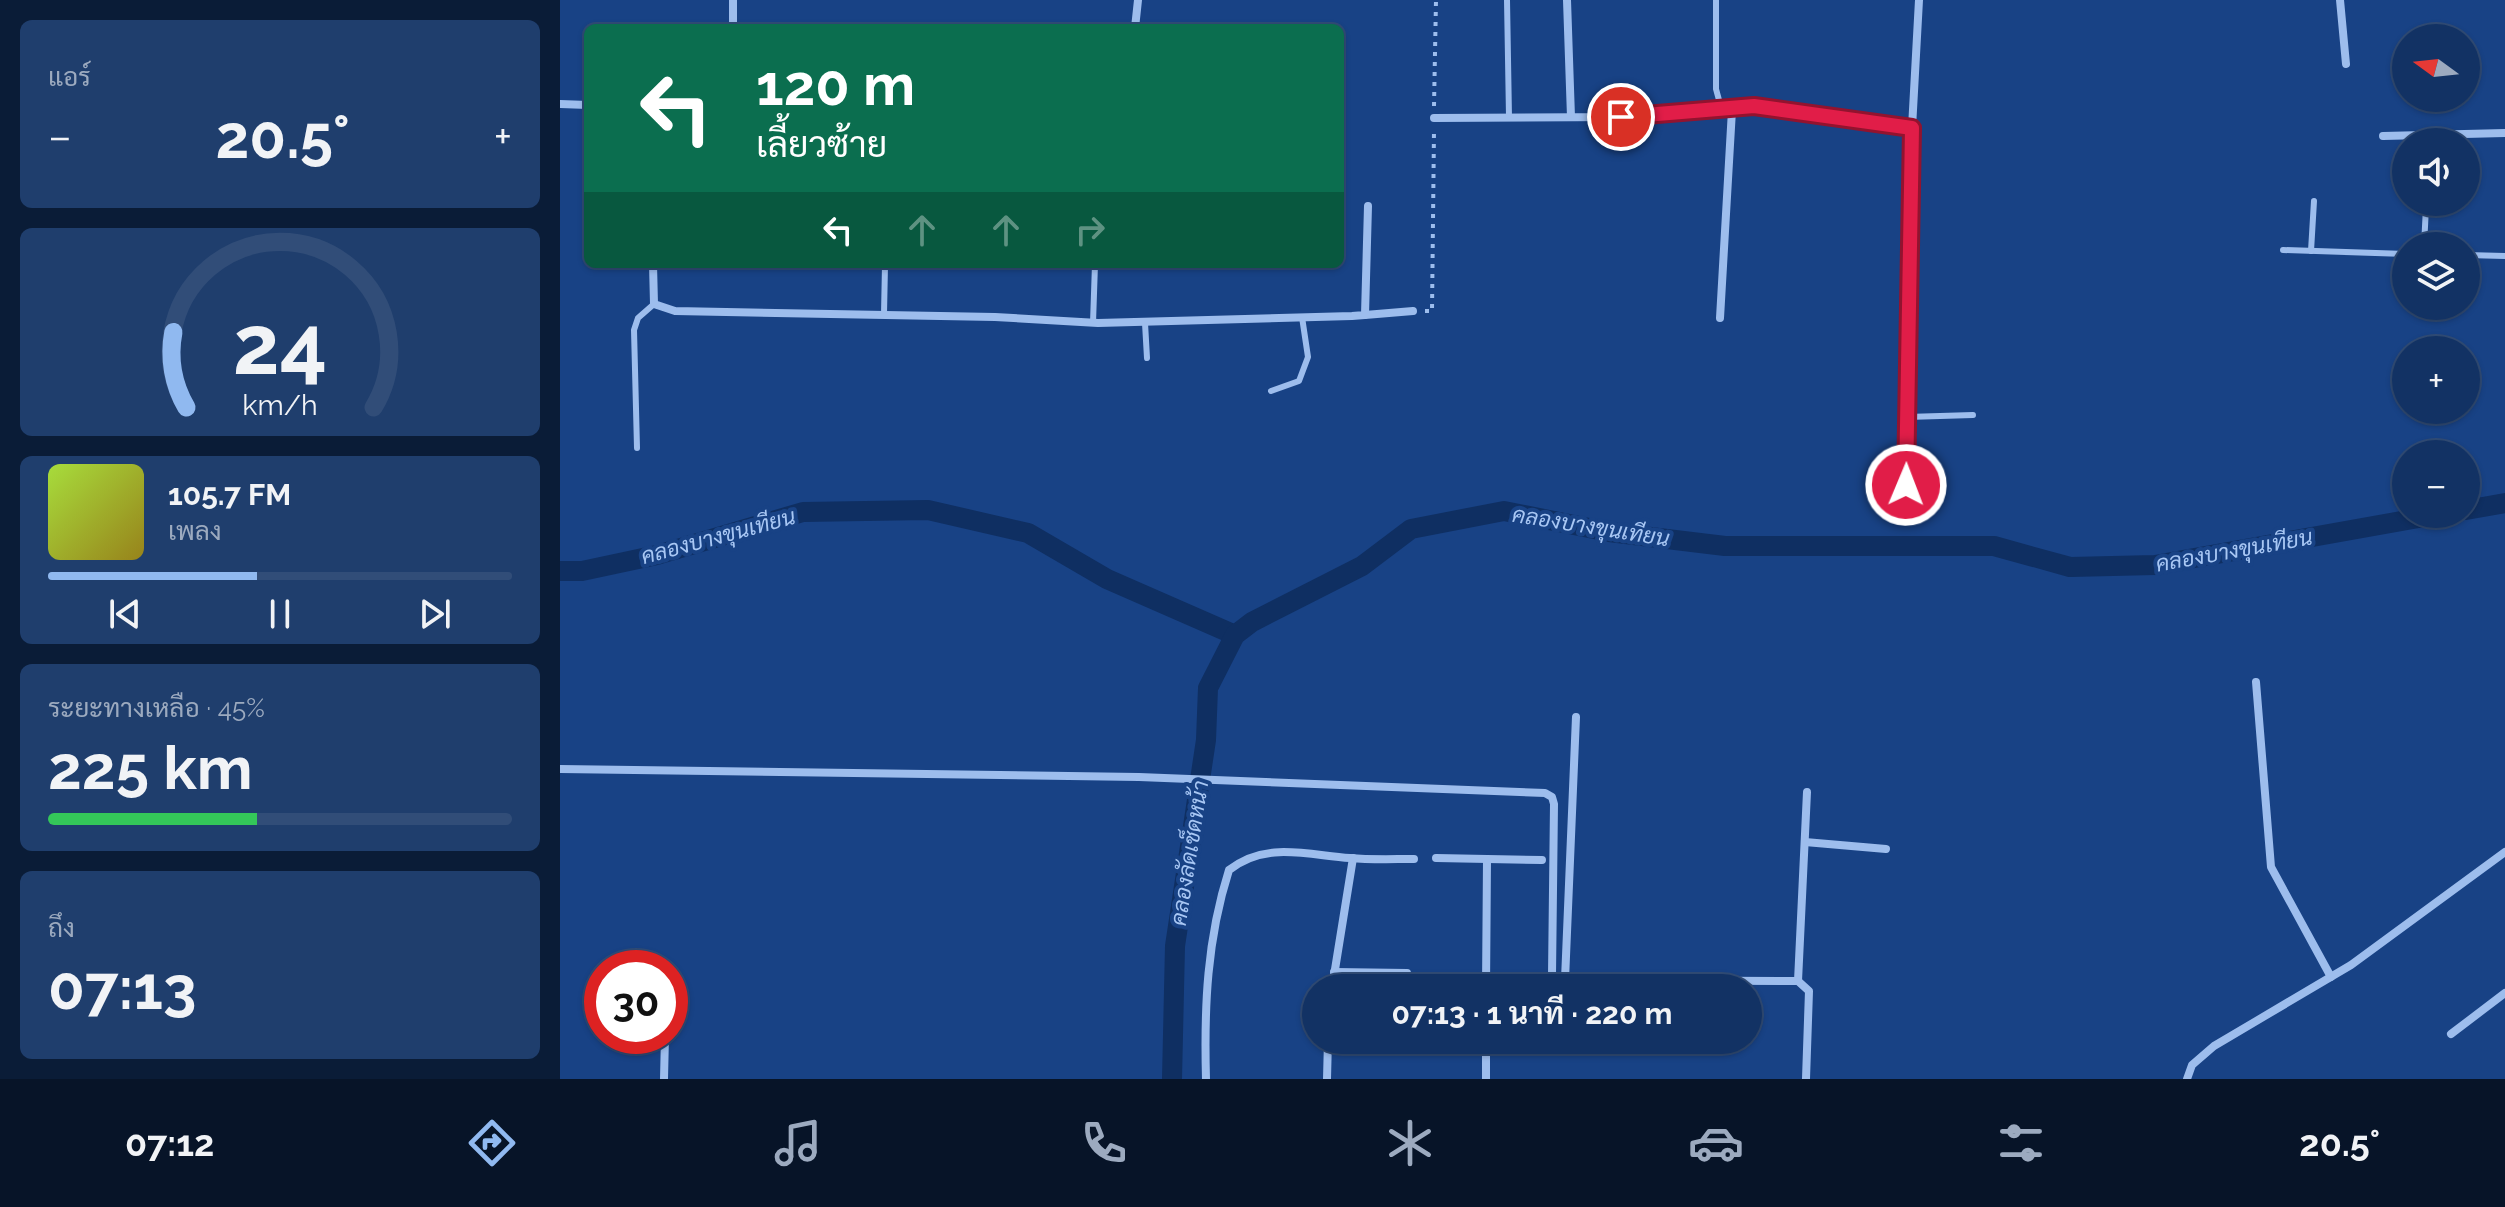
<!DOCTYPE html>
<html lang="th">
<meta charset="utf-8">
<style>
body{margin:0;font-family:Raleway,Sarabun,sans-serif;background:#1f3e6d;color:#f1f3f6;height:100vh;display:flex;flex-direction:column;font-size:30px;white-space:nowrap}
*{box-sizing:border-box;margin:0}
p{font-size:26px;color:#9caabf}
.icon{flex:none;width:44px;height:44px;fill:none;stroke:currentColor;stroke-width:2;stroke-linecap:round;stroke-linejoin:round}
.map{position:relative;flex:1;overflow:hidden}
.panel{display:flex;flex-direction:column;gap:20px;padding:20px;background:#0a1c37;width:560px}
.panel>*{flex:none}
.top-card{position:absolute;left:24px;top:24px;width:760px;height:244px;border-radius:12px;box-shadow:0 2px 6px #0004,0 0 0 2px #314d78;background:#0b6e4f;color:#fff;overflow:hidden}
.needle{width:52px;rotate:285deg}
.controls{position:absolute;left:1832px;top:24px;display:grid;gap:16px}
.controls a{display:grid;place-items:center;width:88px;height:88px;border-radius:50%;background:#123264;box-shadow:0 2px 6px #0004,0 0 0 2px #314d78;font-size:40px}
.speed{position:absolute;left:24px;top:950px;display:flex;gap:16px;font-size:40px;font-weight:700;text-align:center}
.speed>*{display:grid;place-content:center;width:104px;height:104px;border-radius:50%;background:#123264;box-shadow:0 2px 6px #0004,0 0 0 2px #314d78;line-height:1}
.speed .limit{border:12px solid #d22;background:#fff;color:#111}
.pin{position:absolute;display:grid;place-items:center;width:68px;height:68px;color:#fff;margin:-34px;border:4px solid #fff;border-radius:50%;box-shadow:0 2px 8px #0007}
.me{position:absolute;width:88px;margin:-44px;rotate:1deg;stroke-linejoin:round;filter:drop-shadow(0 0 6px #0008)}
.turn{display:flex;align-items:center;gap:28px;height:168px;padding:0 40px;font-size:36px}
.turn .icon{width:104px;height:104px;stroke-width:2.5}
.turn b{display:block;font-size:56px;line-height:68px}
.lanes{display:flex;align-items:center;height:76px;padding:0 40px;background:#0003;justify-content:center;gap:40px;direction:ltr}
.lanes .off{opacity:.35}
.big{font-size:60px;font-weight:700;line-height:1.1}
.panel .widget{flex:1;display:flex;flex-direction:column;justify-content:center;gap:12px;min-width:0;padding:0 28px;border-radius:12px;background:#1f3e6d}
.panel .dial{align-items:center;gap:0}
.dial svg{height:208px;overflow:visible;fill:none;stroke:#314d78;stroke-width:7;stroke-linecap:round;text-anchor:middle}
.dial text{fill:#f1f3f6;stroke:none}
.song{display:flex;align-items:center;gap:24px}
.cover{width:96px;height:96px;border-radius:12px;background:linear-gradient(135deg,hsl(80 70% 55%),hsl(50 70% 35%))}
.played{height:8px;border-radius:4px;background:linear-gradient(90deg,#90b9f0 45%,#314d78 45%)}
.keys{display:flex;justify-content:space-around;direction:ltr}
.heat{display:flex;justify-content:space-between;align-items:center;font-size:44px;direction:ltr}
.charge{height:12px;border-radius:6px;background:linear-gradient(90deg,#34c759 45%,#314d78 0)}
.trip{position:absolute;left:742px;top:974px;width:460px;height:80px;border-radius:40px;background:#123264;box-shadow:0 2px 6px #0004,0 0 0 2px #314d78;font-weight:700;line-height:80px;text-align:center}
.dock{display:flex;height:128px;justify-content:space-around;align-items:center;background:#071428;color:#9caabf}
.dock .icon{width:56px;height:56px}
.dock .current{color:#90b9f0}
.dock b{font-size:36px;color:#f1f3f6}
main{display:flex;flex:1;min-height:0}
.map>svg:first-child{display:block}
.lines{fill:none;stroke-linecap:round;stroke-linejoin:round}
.canal{stroke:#0f2f62;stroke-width:20}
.path{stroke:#9dbded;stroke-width:4;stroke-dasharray:4 6;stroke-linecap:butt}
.service{stroke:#9dbded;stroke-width:6}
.minor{stroke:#9dbded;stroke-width:8}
.route-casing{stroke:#92132f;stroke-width:20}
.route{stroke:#e11d48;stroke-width:14}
.labels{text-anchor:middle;stroke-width:8;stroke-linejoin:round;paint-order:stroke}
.water-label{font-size:22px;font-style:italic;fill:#a8c7f4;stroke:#184285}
</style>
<main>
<section class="panel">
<div class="widget"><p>แอร์</p>
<div class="heat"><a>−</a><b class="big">20.5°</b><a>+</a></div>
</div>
<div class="widget dial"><svg viewBox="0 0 100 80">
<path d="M14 69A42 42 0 1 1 86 69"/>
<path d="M14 69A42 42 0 0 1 9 40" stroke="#90b9f0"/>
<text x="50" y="56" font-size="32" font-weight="700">24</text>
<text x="50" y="72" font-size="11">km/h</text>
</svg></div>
<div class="widget">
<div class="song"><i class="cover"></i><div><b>105.7 FM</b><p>เพลง</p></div></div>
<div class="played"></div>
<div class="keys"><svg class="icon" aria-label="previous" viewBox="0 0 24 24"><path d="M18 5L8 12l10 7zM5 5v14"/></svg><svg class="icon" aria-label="pause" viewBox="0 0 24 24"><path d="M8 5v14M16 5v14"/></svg><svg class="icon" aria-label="next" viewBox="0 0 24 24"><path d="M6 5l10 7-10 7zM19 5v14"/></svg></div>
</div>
<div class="widget"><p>ระยะทางเหลือ · 45%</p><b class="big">225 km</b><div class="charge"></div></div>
<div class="widget"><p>ถึง</p><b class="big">07:13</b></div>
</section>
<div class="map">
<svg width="1945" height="1079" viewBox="0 0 1945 1079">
<rect width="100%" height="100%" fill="#184285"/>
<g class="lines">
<!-- canal -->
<g class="canal">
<path d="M1906,510L1945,503"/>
<path d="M0,571H22L97,555L243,512L368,510L468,533L547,579L675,635"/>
<path d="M612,1079L615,946L646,740L648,688L675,635L692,622L802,566L851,529L944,511L1049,532L1165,546H1434L1510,567L1595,565L1881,514"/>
</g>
<!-- path -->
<g class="path">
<path d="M874,106L876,0"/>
<path d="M865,311H872L874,130"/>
</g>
<!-- service -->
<g class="service">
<path d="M947,0L949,117"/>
<path d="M1156,0V89L1162,111"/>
<path d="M1864,246L1866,207"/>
<path d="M1723,250L1846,254"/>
<path d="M1751,251L1754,201"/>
<path d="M1906,255L1945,256"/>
<path d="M324,314L325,265"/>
<path d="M533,323L535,264"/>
<path d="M585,323L587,358"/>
<path d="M711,391L739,381L748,357L742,317"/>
<path d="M1347,417L1413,415"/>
<path d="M77,448L74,330L78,318L94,304"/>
</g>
<!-- minor -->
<g class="minor">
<path d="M1007,0L1011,117"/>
<path d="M1780,0L1786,64"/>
<path d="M173,28V0"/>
<path d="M575,28L578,0"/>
<path d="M0,104L28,105"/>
<path d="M874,118L1061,117L1194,106L1352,128"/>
<path d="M1823,136L1945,133"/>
<path d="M93,264L94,304L115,311L435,317L538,323L792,316L805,315L808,206"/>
<path d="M805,315L853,311"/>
<path d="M1160,318L1172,110"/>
<path d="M1346,485L1352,128L1359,0"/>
<path d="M1696,682L1711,867L1771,977"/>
<path d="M0,769L579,777L985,793L992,797L994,804L992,975L1005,980L1238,981L1249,991L1246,1079"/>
<path d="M1245,842L1326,849"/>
<path d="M876,858L982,860"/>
<path d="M774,972L847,973"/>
<path d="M1005,980L1016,717"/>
<path d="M1238,981L1247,792"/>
<path d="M772,988L793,858"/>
<path d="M926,988L927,860"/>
<path d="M1891,1034L1945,993"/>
<path d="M104,1079L105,1036"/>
<path d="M646,1079C644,1007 647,939 669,870C706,841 747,855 790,858C811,860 833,859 854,859"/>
<path d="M767,1079L768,1040"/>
<path d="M926,1079V1040"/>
<path d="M1627,1079L1632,1065L1654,1046L1791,965L1945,852"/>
</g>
</g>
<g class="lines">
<!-- route casing -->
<g class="route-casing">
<path id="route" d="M1061,117L1194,106L1352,128L1346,485"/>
</g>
<!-- route -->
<use href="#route" class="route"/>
</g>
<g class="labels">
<!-- water labels -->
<g class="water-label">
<text transform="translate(1031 526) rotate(9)" y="8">คลองบางขุนเทียน</text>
<text transform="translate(158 536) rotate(-15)" y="8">คลองบางขุนเทียน</text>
<text transform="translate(1674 550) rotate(-10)" y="8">คลองบางขุนเทียน</text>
<text transform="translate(629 853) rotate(-81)" y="8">คลองลัดเช็ดหน้า</text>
</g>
</g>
</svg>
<div class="controls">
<a><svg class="needle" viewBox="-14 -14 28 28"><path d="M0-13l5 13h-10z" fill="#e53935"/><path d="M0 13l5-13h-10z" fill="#9caabf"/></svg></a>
<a><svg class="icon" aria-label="sound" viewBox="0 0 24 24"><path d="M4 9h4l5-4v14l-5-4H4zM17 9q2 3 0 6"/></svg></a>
<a><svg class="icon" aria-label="layers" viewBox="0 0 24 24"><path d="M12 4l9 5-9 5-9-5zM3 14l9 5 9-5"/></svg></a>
<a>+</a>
<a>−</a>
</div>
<div class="speed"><div class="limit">30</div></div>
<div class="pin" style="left:1061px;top:117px;background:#d93025"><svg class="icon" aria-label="arrive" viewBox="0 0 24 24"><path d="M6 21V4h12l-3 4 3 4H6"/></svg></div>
<svg class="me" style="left:1346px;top:485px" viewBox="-20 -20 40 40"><circle r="17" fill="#e11d48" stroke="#fff" stroke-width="3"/><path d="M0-11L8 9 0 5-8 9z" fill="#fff"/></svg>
<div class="trip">07:13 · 1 นาที · 220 m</div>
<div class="top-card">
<div class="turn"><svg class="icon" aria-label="left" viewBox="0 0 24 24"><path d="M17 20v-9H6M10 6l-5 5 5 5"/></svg><div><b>120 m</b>เลี้ยวซ้าย</div></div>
<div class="lanes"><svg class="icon" aria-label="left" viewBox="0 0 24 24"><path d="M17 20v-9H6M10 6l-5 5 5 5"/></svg><svg class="icon off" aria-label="ahead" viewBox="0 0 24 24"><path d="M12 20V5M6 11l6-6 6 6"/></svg><svg class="icon off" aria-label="ahead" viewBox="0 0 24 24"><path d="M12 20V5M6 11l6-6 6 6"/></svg><svg class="icon off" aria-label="right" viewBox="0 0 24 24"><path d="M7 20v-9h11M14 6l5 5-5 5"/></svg></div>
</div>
</div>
</main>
<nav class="dock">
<b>07:12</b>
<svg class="icon current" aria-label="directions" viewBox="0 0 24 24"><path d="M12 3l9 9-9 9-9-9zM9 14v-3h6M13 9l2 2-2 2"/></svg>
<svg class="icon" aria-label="music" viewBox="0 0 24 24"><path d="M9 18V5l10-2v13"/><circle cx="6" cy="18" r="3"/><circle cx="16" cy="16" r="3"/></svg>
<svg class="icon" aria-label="phone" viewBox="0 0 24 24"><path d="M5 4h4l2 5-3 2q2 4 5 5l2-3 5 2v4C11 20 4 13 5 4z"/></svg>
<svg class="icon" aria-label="climate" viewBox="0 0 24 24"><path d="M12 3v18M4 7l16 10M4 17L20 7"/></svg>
<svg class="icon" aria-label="car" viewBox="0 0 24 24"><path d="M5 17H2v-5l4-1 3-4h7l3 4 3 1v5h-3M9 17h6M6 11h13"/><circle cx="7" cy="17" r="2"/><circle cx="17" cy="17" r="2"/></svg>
<svg class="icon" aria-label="filters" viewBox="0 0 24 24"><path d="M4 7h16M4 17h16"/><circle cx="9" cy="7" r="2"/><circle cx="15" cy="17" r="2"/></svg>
<b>20.5°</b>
</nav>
